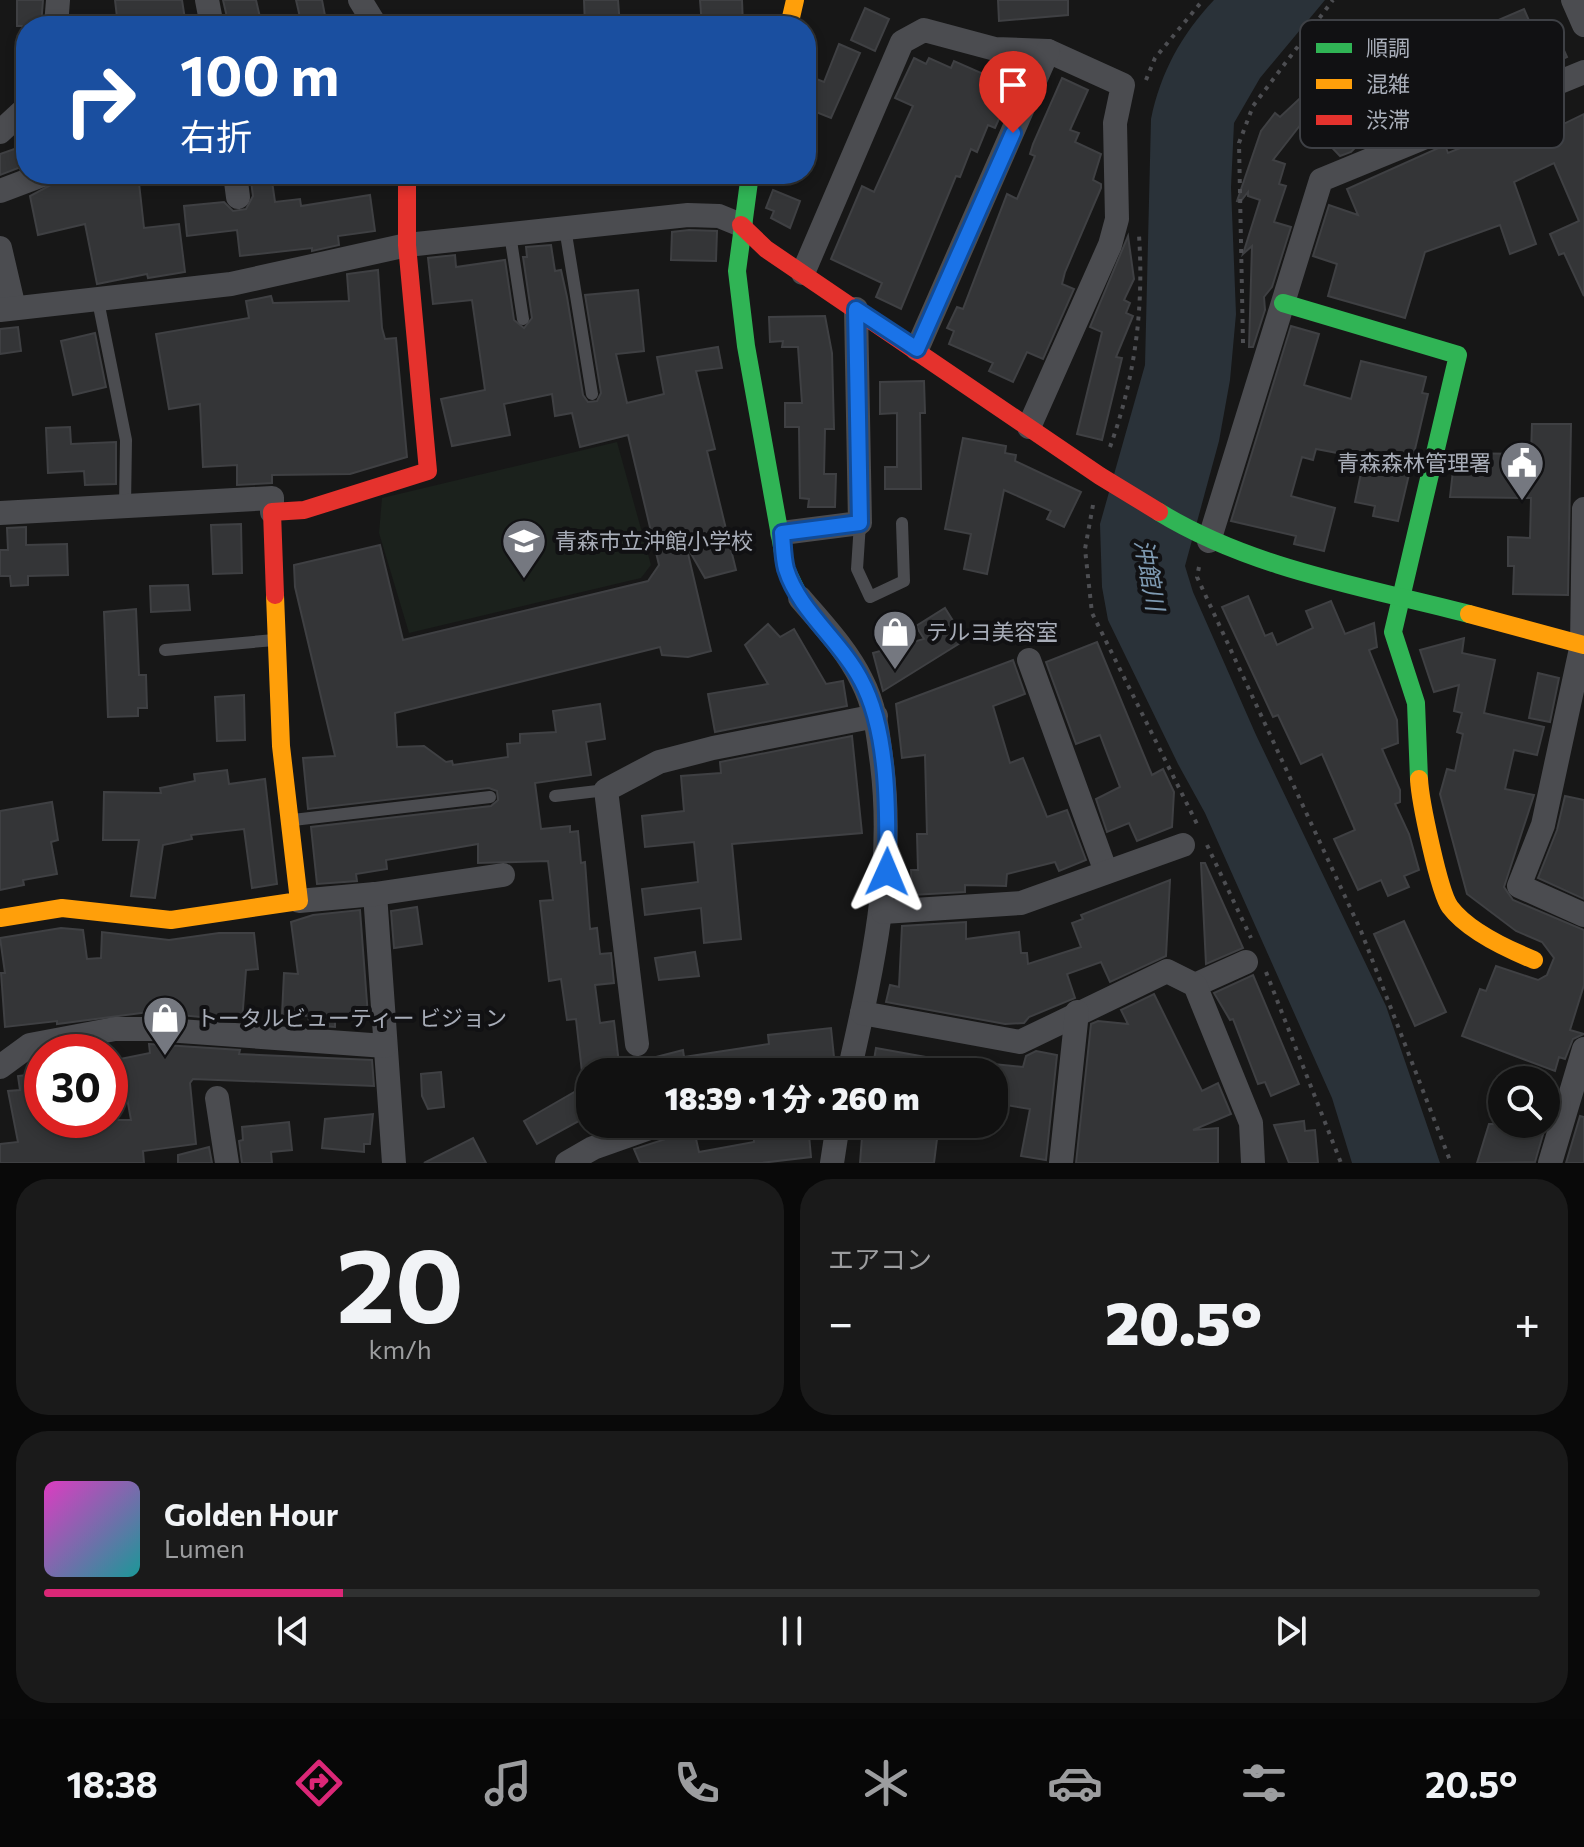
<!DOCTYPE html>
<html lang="ja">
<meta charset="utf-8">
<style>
body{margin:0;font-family:Commissioner,"Noto Sans JP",sans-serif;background:#1a1a1a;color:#f1f3f6;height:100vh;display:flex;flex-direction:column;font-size:30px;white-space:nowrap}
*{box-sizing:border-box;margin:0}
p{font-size:26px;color:#9c9d9f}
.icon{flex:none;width:44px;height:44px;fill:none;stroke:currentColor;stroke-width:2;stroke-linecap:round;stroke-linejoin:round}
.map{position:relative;height:1163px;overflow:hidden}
.side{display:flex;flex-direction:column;gap:16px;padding:16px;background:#090909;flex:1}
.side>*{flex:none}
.top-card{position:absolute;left:16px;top:16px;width:800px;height:168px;border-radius:32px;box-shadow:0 4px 12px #0003,0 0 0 2px #303131;background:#1a4fa0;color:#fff;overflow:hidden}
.fabs{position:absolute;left:1488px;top:1066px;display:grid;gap:16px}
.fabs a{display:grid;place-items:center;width:72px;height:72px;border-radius:50%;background:#111;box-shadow:0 4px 12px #0003,0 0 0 2px #303131;font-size:40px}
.speed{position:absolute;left:24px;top:1034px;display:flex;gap:16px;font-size:40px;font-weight:700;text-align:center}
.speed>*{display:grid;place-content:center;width:104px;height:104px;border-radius:50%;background:#111;box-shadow:0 4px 12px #0003,0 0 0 2px #303131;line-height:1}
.speed .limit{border:12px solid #d22;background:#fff;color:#111}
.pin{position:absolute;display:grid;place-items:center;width:68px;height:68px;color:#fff;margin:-82px -34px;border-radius:50% 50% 50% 0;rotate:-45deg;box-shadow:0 0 8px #0007}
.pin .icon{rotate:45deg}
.me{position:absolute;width:88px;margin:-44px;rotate:1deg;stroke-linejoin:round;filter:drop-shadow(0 0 6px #0008)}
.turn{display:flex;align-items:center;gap:28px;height:168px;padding:0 32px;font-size:36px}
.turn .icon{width:104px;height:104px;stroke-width:2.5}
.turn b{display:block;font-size:56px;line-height:68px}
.big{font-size:60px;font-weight:800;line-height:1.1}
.side .tile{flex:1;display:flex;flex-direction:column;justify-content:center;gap:12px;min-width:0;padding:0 28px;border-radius:32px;background:#1a1a1a}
.side .dial{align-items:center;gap:0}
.dial b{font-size:104px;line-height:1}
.song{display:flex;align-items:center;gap:24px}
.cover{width:96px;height:96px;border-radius:12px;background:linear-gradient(135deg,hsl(310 70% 55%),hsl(180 70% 35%))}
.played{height:8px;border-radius:4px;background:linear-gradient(90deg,#db2777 20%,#303131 20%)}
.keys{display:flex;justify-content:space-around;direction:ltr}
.heat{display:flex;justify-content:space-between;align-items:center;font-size:44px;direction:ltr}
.side .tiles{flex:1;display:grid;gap:16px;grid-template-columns:1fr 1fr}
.tile:last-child{grid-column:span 2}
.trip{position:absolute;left:576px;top:1058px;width:432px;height:80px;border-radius:32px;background:#111;box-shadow:0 4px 12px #0003,0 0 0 2px #303131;font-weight:800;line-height:80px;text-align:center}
.menu{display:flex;height:128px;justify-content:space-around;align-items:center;background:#070707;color:#9c9d9f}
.menu .icon{width:56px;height:56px}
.menu .current{color:#db2777}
.menu b{font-size:36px;color:#f1f3f6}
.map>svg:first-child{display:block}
.green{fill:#1b211c}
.water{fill:#2a3239}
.building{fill:#343537;stroke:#3f4043;stroke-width:2}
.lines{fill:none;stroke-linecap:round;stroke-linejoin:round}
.path{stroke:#4d4e52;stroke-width:4;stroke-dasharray:4 6;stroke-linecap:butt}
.lane{stroke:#4b4c50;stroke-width:12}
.street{stroke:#4b4c50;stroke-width:24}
.fast{stroke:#30b455;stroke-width:18}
.slow{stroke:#ff9f0a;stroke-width:18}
.jam{stroke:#e5322d;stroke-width:18}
.route-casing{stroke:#114b97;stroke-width:20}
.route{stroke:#1a73e8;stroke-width:14}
.labels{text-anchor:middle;stroke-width:8;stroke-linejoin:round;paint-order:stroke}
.poi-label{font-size:22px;fill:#a8adb8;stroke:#111113;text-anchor:start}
.water-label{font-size:24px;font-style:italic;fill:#7f9bb3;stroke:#111113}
.key{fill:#111113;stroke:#3e4045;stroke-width:2}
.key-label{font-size:22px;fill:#a8adb8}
</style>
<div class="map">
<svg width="1584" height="1163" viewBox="0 0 1584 1163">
<rect width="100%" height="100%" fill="#171717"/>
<!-- green -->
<path class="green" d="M617,442L651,565L641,578L409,633L379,533L382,498Z"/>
<!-- water -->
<path class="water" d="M1214,0H1325L1260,78L1234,123L1231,187L1236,314L1230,380L1219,441L1185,566L1193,592L1256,735L1386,1006L1440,1163H1352L1332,1098L1205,813L1178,764L1108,620L1102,587L1100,524L1145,365L1151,119C1161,72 1181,35 1214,0Z"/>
<!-- building -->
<g class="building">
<path d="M17,0H43L41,26H17Z"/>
<path d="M115,0H182L186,26H118Z"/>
<path d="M223,0H256L262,26H229Z"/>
<path d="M296,0H322L327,26H302Z"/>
<path d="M584,0H618L620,26H585Z"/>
<path d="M700,0H742L743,26H702Z"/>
<path d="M998,0H1068V15L999,21Z"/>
<path d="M865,8L889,19L875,51L851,40Z"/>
<path d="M1524,9L1533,30L1551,21L1567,57L1464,104L1451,76L1480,63L1476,55L1484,52L1475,30Z"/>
<path d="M839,44L860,53L831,118L806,108V98L814,78L824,82Z"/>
<path d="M914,58L926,64L929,58L951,68L954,61L1013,87L995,128L988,125L977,152L971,149L960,177L956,176L901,309L876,297L882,283L831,259L862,186L874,192L913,106L895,98Z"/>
<path d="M1327,73L1336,81L1328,91L1368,135L1351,152L1340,156L1305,119L1273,160L1285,164L1279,184L1286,186L1274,222L1291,227L1272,287L1264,297L1265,310L1253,347H1249L1252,246L1243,254L1260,200L1248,196V192L1240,202L1237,201L1261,131L1275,113L1280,117Z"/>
<path d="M1062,78L1088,90L1070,130L1079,133L1075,142L1101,154L1093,180L1101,184V188L1065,272L1062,284L1074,289L1043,359L1027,352L1013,382L989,371L993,363L949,344L954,331L947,328L957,307L963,309L1007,194L1017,199L1035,156L1030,154L1033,144Z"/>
<path d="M1522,114L1530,132L1534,130L1537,137L1584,114V296L1564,253L1559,255L1550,234L1579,221L1554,163L1514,182L1536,244L1510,254L1500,225L1425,252L1405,318L1328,296L1337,264L1313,256L1329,205L1358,215L1347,189L1445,145L1448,153L1508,129L1505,121Z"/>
<path d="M26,145V165L0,175V154Z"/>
<path d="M86,174H138L144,228L179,224L185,272L148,278L147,274L97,284L85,224L38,235L30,196L58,181Z"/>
<path d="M250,174H271L275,202L300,199L301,206L370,195L375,231L338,236L339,245L312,251V248L240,256L237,230L187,236L184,206L224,202L233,211L246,209L253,196Z"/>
<path d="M773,190L800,201L790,228L771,218L774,211L766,208Z"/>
<path d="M689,230L717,231L716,261L671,260L672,232Z"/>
<path d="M1128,236L1134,279L1124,300L1130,303L1126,313L1133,316L1116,357L1122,358L1102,440L1077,434L1102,332L1090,327Z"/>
<path d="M551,245L555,271L561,270L567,297L583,395L588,402L597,401L601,393L585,295L638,290L644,351L616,354L627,403L664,394L657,357L718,347L722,368L696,371L715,449L707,451L736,570L705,578L686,545L711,651L688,657L662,655L660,647L395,713L397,747L424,746L446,762L452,761L453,765L508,757L507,744L520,743V734L556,732L553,711L600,704L605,739L586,742L591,775L535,783L541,829L570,826V832L578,831L581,863L585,862L590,929L597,928L600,954L611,953L614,983L595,985L600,1023L614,1021L620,1072H582L576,1019L567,1020L561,979L549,981L540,901L553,900L548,861L478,863V844L386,860L387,869L356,874L357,881L317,884L311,827L491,806L498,800L497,791L489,788L308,809L303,758L335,756L295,587L294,565L380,545L403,640L648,581L659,565L628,435L580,447L572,413L555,416L552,394L504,404L510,435L452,446L441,399L485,390L472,300L433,304L428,258L455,255L456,267L505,260L514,320L524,328L532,318L523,257H527L526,247Z"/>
<path d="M378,270L382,328L385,339L396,338L407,457L350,474L272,475V483L237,485V465L203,467L200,404L169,409L156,334L249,318L246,301L271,296L273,303L349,301L347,274Z"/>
<path d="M825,316L832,353L834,429H825L824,474H836L835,507H808L809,499L800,498L799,427H785V403H802L798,347H782L783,341L770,342L769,317Z"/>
<path d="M1291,326L1319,334L1304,385L1351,399L1361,361L1426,377L1422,393L1428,394L1398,521L1373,516L1375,506L1355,502L1361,473L1350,470L1353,456L1316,449L1313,460L1302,457L1291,496L1335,508L1324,551L1294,544L1296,536L1231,521Z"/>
<path d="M18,327L21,351L0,354V329Z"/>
<path d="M95,333L106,387L73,395L61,341Z"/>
<path d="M924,381L925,413H920L921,489H885V467H897V413L880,414V382Z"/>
<path d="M1532,424H1571L1568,595L1513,594L1514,566H1508V537L1530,538L1531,498L1450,497L1455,453L1531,454Z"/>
<path d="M70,427L71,444L116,442V484L85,485L84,471L48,473L46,428Z"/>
<path d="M963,438L1006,446L1005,453L1016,455L1015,461L1081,492L1064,527L1047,519L1051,511L1004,490L987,574L964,569L971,534L945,529Z"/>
<path d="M241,524L242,573L213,574L211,525Z"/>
<path d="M26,527V545L67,544L68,575L28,576V585L11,586L10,576H0V550H8L7,528Z"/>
<path d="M188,585L190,610L151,612L150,586Z"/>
<path d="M1248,596L1265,636L1272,633L1277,645L1313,628L1306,611L1331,601L1345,634L1374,623L1377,647L1369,650L1397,720L1398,743L1382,749L1400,790V802L1395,804L1409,834L1419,870L1404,876L1409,887L1388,896L1381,880L1358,890L1334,839L1355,830L1322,754L1301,764L1278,715L1273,717L1222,607Z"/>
<path d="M945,608L965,640L883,691L873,653L924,639L916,626Z"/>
<path d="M136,609L139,675H146L147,708H138V716L108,717L104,612Z"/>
<path d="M768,624L780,637L794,629L826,684L843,681L847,706L715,732L708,694L768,684L745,645Z"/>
<path d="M1464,638L1462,653L1495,660L1484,713L1544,727L1537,755L1514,750L1505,789L1534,795L1504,887L1513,900L1584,930V985L1570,1030L1584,1034L1573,1039L1565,1059L1559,1057L1555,1071L1462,1036L1480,989L1486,991L1496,966L1538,980L1547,975L1554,958L1542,942L1516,931L1467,894L1440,794L1447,769L1455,771L1463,734L1457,732L1462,713L1454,711L1459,685L1434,692L1420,650Z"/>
<path d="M1097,642L1152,775L1163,769L1174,792L1172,827L1137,841L1129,823L1107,832L1096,799L1120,787L1100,735L1076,744L1046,662Z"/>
<path d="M1013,660L1025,694L993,706L1010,763L1023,758L1047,817L1067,810L1086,860L1059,871L1055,862L1007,874L1006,886L965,885V892L912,895L911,870H918L917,834H927L925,755L902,758L896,704Z"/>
<path d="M1538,673L1559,678L1550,722L1529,718Z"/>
<path d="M244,695L245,740L217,741L215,697Z"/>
<path d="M852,736L862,833L732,844L741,939L704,943L701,908L645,915L642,889L698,882L694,842L645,847L642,816L684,811L681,776L721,773L720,762Z"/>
<path d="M227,770L229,784L265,779L277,884L252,888L244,829L191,835L192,839L163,845L155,898L131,896L139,840H103L104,792L161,793L160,788L195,781L194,774Z"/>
<path d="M1565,796L1584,800V899L1538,878L1557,830Z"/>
<path d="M52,802L58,840L51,842L57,874L23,880L24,885L0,890V811Z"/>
<path d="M1201,863H1205L1243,948L1206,964Z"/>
<path d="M1170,880L1166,956L1110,982L1101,962L1067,974L1075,998L1029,1017L1024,1023L1005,1024L886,1002L890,985L899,987L902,926L966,922V939L1019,932L1021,953H1027L1028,964L1081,947L1072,923L1083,919L1081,915Z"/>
<path d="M417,907L422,944L394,948L391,911Z"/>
<path d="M360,910L368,1016L335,1017V1027L308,1025L309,1016L282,1015L284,973L298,974L291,922L313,915Z"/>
<path d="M1404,921L1446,1012L1415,1026L1374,934Z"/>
<path d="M61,928L83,930L87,959L101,958L102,932L169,940L219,933H254L258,969L246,970L242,1021L149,1012L57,1024V1021L5,1027L1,973H5L0,938Z"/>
<path d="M695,952L699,976L659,980L655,958Z"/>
<path d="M1253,975L1299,1084L1271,1096L1265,1082L1258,1084L1233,1019L1230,1020L1214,993Z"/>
<path d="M1154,994L1202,1091L1218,1083L1231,1114L1193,1130L1218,1128V1163H1076L1091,1024L1098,1021L1128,1024L1121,1010Z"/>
<path d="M831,1028L834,1057L742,1067L743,1072H626L625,1065L683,1050L684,1057L769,1044L768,1035Z"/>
<path d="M149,1044L240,1050L239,1054L372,1060L374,1086L193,1079L190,1083L196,1144L143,1151L144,1163H0V1144L18,1142L8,1091L20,1090L18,1076L42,1073V1120H131L120,1059L150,1053Z"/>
<path d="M876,1048L954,1062L953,1072H872Z"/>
<path d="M1036,1051L1057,1055L1046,1160L1021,1156L1030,1109L994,1103V1064L1023,1067L1026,1056Z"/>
<path d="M441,1072L444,1107L428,1109L422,1096L421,1074Z"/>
<path d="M590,1083V1115L537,1144L524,1121Z"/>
<path d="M373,1114L370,1144H364V1152L322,1148L325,1119Z"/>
<path d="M1580,1116L1584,1117V1163H1566Z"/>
<path d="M1304,1121L1305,1131L1315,1130L1318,1163H1289L1274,1125Z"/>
<path d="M289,1122L292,1150L271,1152L272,1163H242L239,1141L243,1140L242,1127Z"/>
<path d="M768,1124H777L779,1138L809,1135L811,1157L761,1163H640L634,1149L694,1130L699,1152L754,1142L753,1126Z"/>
<path d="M863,1124H919L918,1136L937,1139L934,1163H860Z"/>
<path d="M1489,1124H1546L1535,1162L1477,1163Z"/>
<path d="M473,1138L486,1163H424Z"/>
<path d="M209,1147L212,1163H178V1155Z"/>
</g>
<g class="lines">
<!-- path -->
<g class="path">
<path d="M1146,80L1155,58L1203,0"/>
<path d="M1243,343L1239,143L1253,106L1333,0"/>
<path d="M1110,447C1135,378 1144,308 1139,235"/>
<path d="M1093,505L1085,549L1092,613L1198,826"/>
<path d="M1199,567L1197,577L1361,931L1451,1163"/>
<path d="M1207,845L1251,938"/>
<path d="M1266,972L1341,1163"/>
</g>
<!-- lane -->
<g class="lane">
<path d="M565,228L592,394"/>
<path d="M510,234L523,319"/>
<path d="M98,301L126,440L125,506"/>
<path d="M860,523L857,569L870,597L904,581L902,523"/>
<path d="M165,650L274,640"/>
<path d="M555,796L606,790"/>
<path d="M293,820L490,797"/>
</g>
<!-- street -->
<g class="street">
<path d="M207,0L212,26"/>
<path d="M360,0L376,26"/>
<path d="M1573,0L1584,25"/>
<path d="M56,26L58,0"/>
<path d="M0,132L26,108"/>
<path d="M235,174L238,197"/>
<path d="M0,191L45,174"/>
<path d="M0,248L14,308"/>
<path d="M803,273L902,42L924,30L995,49L1048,51L1123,85L1115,123L1117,219L1110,245L1029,427"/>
<path d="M0,310L231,284L407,245L688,215L719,216L741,225"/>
<path d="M917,349L1048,51"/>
<path d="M1584,509L1582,644L1543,825L1519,886L1584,915"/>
<path d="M0,513L272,498V512"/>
<path d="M782,533L860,523L856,309"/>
<path d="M1209,541L1321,180L1584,72"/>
<path d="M800,598C823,625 847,650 862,681C876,708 878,735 882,764C895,870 872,969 849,1072"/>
<path d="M1029,660L1106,872"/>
<path d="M375,894L394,1163"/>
<path d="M299,901L375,894L503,875"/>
<path d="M883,912L1021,903L1183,845"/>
<path d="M1195,985L1246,962"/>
<path d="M862,1013L1020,1042L1167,971L1195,985L1251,1123L1253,1163"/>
<path d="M637,1044L606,790L659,762L713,748L876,716"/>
<path d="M0,1067L30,1045L115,1029H152L385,1046"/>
<path d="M217,1098L227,1163"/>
<path d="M567,1163L593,1148L661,1124"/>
<path d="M832,1163L838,1124"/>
<path d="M1061,1163L1077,1012"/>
<path d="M1550,1163L1584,1049"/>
</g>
<!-- fast -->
<g class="fast">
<path d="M750,174L737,271L746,346L786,569L800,598"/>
<path d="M1283,303L1458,355L1393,632L1416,703L1419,779"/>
<path d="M1159,512C1252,569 1365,587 1469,614"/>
</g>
<!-- slow -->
<g class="slow">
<path d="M789,26L795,0"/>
<path d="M1469,614L1584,645"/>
<path d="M1419,779C1420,800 1439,892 1450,907C1468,931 1507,949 1534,960"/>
<path d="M0,918L62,908L171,920L299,901L281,746L275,595"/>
</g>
<!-- jam -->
<g class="jam">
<path d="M741,225L766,249L1100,476L1159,512"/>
<path d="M275,595L272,512L304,510L428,471L407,245V174"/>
</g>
</g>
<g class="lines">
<!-- route casing -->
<g class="route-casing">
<path id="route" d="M887,872C888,814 889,731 861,680C841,641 799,611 786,569C783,558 783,545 782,533L860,523L856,309L917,349L1013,133"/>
</g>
<!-- route -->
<use href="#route" class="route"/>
</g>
<!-- icons -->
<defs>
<g id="civic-pin" transform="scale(2.3)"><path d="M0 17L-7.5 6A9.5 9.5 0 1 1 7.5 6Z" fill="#757880" stroke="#111113"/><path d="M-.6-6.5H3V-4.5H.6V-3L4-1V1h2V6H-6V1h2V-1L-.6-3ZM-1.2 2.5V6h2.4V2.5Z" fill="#fff"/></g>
<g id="school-pin" transform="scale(2.3)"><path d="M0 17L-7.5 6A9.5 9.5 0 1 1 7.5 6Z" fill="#757880" stroke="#111113"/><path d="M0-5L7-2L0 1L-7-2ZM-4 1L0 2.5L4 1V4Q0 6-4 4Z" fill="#fff"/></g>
<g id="shop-pin" transform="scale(2.3)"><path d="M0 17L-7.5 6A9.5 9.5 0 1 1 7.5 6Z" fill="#757880" stroke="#111113"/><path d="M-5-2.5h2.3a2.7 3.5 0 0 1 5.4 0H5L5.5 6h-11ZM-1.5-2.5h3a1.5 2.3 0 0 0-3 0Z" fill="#fff"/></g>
</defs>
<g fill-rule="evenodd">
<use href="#civic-pin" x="1522" y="463"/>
<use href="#school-pin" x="524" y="541"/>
<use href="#shop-pin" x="895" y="632"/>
<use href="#shop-pin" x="165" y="1018"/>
</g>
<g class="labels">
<!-- poi labels -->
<g class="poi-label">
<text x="1491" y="471" text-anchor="end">青森森林管理署</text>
<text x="555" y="549">青森市立沖館小学校</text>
<text x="926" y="640">テルヨ美容室</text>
<text x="196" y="1026">トータルビューティー ビジョン</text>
</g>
<!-- water labels -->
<g class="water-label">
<text transform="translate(1149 575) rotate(80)" y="8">沖館川</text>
</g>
</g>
<!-- legend -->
<rect x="1300" y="20" width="264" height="128" rx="12" class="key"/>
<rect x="1316" y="43" width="36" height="10" fill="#30b455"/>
<rect x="1316" y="79" width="36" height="10" fill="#ff9f0a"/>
<rect x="1316" y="115" width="36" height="10" fill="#e5322d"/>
<g class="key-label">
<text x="1366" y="56">順調</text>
<text x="1366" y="92">混雑</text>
<text x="1366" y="128">渋滞</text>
</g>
</svg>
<div class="fabs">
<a><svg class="icon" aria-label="search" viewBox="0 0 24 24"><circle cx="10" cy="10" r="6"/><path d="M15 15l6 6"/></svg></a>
</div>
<div class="speed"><div class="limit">30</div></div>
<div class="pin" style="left:1013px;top:133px;background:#d93025"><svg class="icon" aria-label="arrive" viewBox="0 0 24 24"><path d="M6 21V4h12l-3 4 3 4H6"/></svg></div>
<svg class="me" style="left:887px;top:872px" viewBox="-20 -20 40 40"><path d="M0-17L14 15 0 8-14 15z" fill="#1a73e8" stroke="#fff" stroke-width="4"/></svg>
<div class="trip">18:39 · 1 分 · 260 m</div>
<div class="top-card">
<div class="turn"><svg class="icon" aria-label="right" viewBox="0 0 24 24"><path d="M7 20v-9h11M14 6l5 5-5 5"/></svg><div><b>100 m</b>右折</div></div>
</div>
</div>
<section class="side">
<div class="tiles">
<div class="tile dial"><b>20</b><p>km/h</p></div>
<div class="tile"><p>エアコン</p>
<div class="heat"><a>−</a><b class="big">20.5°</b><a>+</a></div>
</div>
<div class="tile">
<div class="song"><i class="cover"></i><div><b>Golden Hour</b><p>Lumen</p></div></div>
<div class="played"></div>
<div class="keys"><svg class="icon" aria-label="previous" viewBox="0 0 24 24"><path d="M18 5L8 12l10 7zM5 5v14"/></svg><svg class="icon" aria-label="pause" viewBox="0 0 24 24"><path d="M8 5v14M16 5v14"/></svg><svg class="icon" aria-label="next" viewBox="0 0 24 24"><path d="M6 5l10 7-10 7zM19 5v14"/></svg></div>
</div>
</div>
</section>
<nav class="menu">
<b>18:38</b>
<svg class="icon current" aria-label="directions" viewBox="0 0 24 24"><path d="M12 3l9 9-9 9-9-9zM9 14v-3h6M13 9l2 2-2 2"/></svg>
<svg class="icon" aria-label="music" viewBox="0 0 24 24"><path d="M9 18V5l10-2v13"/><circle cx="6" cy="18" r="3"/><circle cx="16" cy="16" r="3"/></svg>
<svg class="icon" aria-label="phone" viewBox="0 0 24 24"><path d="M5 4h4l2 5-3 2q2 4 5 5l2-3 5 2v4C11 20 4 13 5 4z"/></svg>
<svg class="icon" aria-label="climate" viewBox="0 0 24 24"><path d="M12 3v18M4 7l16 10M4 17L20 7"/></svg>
<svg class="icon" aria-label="car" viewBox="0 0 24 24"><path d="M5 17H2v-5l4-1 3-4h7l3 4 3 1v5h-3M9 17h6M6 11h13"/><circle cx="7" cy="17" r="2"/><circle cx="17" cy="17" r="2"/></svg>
<svg class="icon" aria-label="filters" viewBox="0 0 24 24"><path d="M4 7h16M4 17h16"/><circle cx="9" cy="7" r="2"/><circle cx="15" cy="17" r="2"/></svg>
<b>20.5°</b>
</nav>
